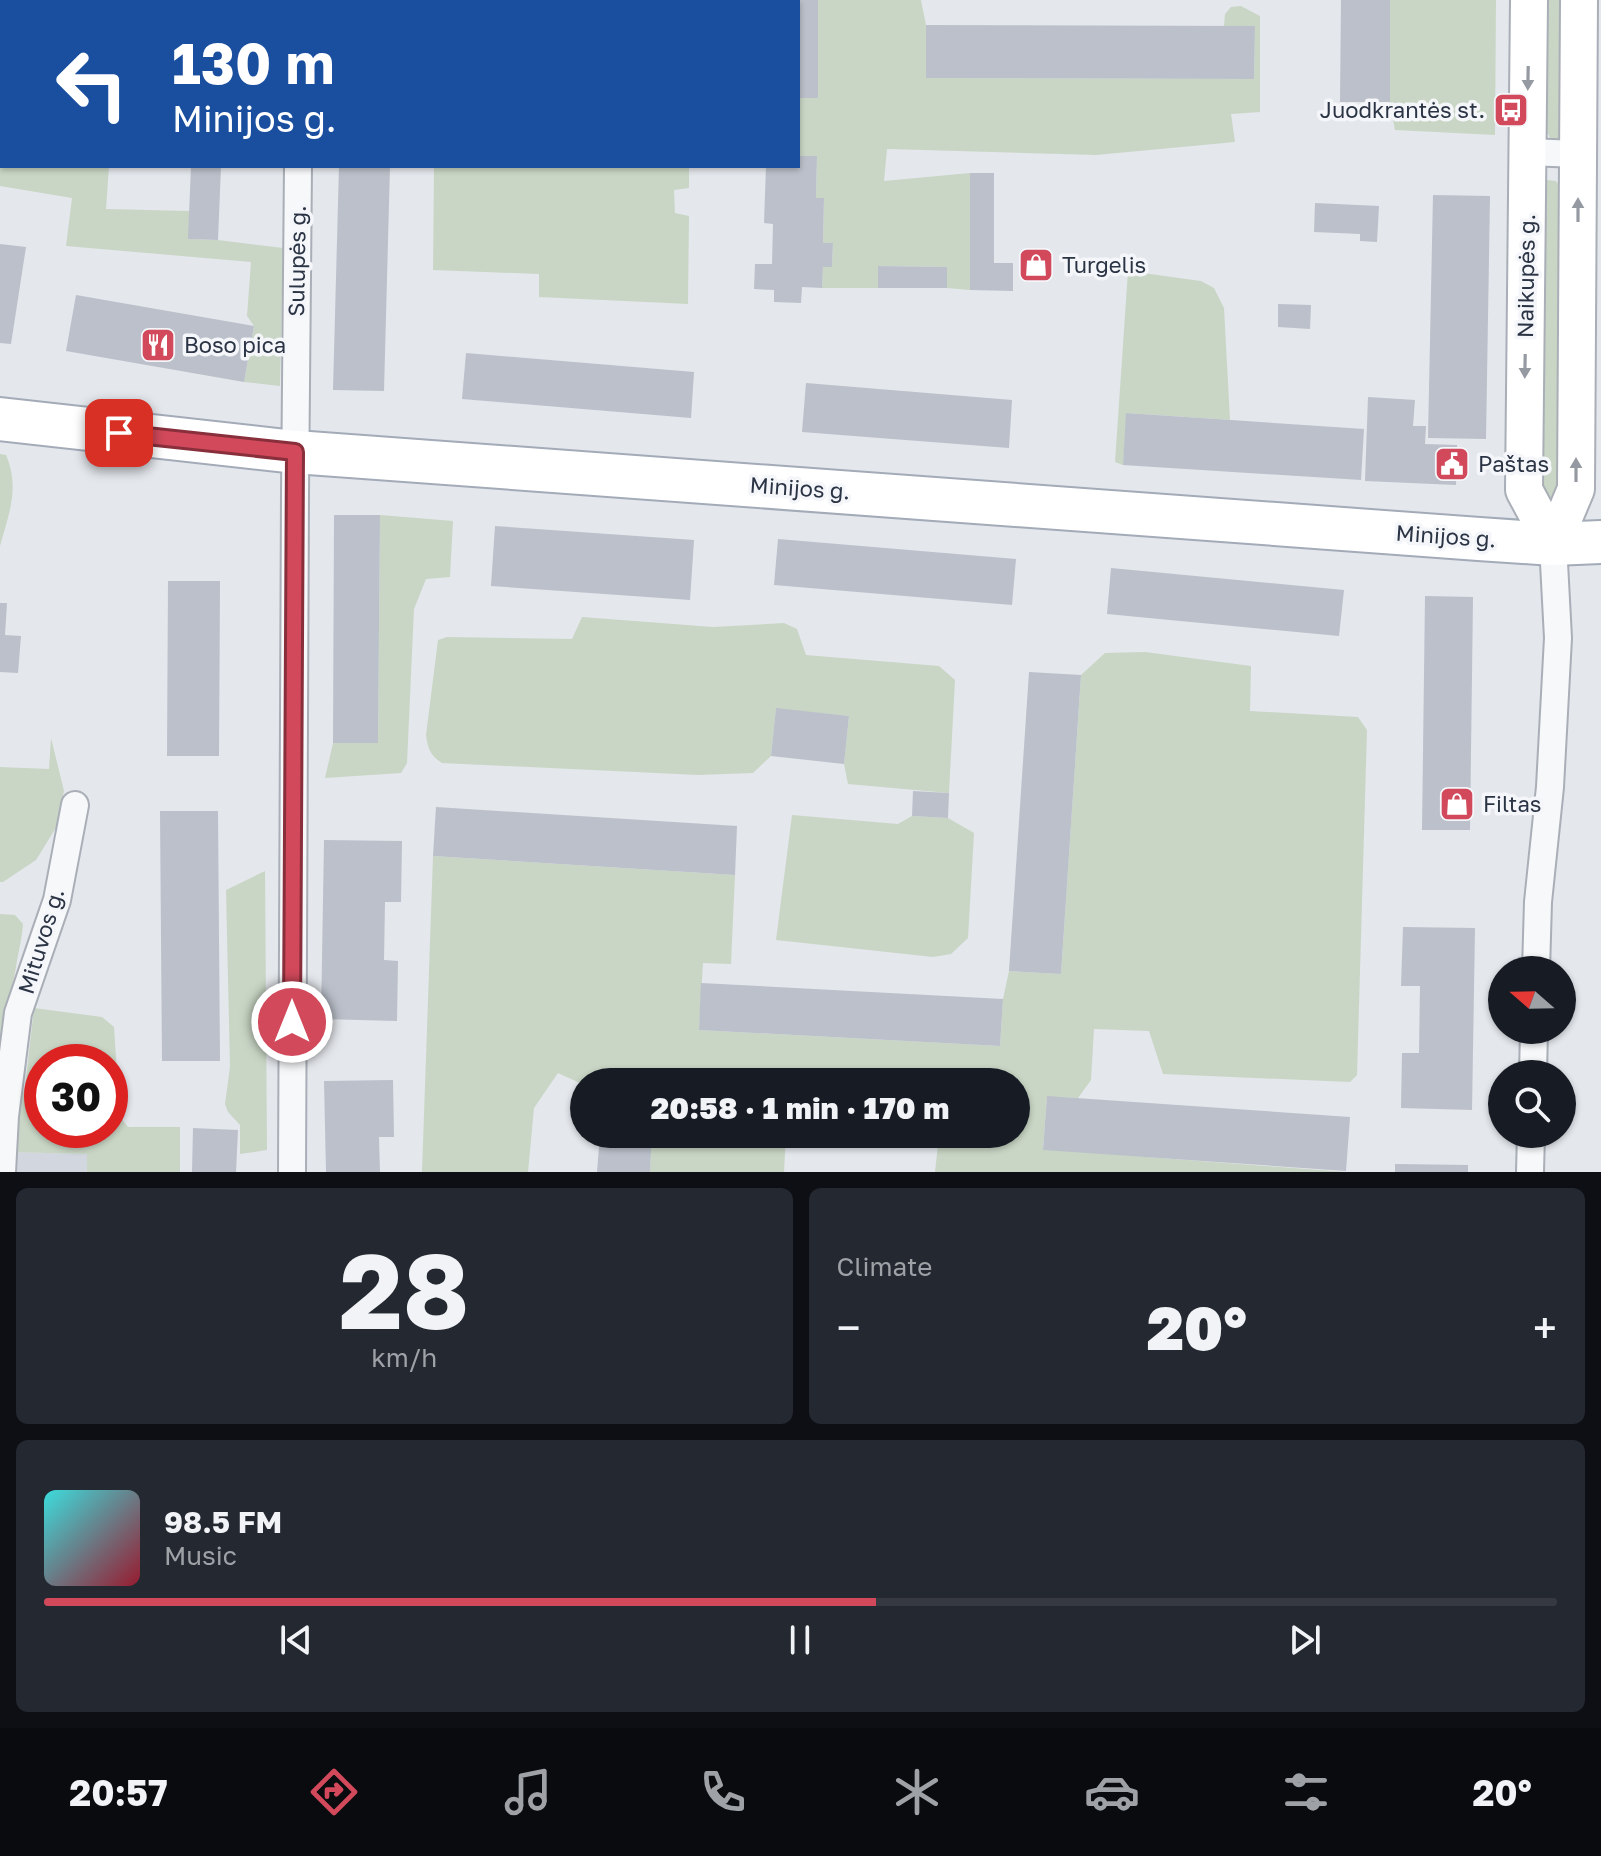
<!DOCTYPE html>
<meta charset="utf-8">
<style>
body{margin:0;font-family:"Golos Text",sans-serif;background:#242831;color:#f1f3f6;height:100vh;display:flex;flex-direction:column;font-size:30px;white-space:nowrap}
*{box-sizing:border-box;margin:0}
p{font-size:26px;color:#9ea1a6}
.icon{flex:none;width:44px;height:44px;fill:none;stroke:currentColor;stroke-width:2;stroke-linecap:round;stroke-linejoin:round}
.map{position:relative;height:1172px;overflow:hidden}
.side{display:flex;flex-direction:column;gap:16px;padding:16px;background:#0d0f14;flex:1}
.side>*{flex:none}
.top-card{position:absolute;left:0px;top:0px;width:800px;height:168px;box-shadow:0 2px 6px #0004;background:#1a4fa0;color:#fff;overflow:hidden}
.needle{width:52px;rotate:290deg}
.controls{position:absolute;left:1488px;top:956px;display:grid;gap:16px}
.controls a{display:grid;place-items:center;width:88px;height:88px;border-radius:50%;background:#171b24;box-shadow:0 2px 6px #0004;font-size:40px}
.speed{position:absolute;left:24px;top:1044px;display:flex;gap:16px;font-size:40px;font-weight:700;text-align:center}
.speed>*{display:grid;place-content:center;width:104px;height:104px;border-radius:50%;background:#171b24;box-shadow:0 2px 6px #0004;line-height:1}
.speed .limit{border:12px solid #d22;background:#fff;color:#111}
.pin{position:absolute;display:grid;place-items:center;width:68px;height:68px;color:#fff;margin:-34px;border-radius:16px;box-shadow:0 4px 12px #0006}
.me{position:absolute;width:88px;margin:-44px;rotate:0deg;stroke-linejoin:round;filter:drop-shadow(0 0 6px #0008)}
.turn{display:flex;align-items:center;gap:28px;height:168px;padding:0 40px;font-size:36px}
.turn .icon{width:104px;height:104px;stroke-width:2.5}
.turn b{display:block;font-size:56px;line-height:68px}
.big{font-size:60px;font-weight:800;line-height:1.1}
.side .card{flex:1;display:flex;flex-direction:column;justify-content:center;gap:12px;min-width:0;padding:0 28px;border-radius:12px;background:#242831}
.side .dial{align-items:center;gap:0}
.dial b{font-size:104px;line-height:1}
.song{display:flex;align-items:center;gap:24px}
.cover{width:96px;height:96px;border-radius:12px;background:linear-gradient(135deg,hsl(180 70% 55%),hsl(350 70% 35%))}
.played{height:8px;border-radius:4px;background:linear-gradient(90deg,#d1495b 55%,#363941 55%)}
.keys{display:flex;justify-content:space-around;direction:ltr}
.heat{display:flex;justify-content:space-between;align-items:center;font-size:44px;direction:ltr}
.side .tiles{flex:1;display:grid;gap:16px;grid-template-columns:1fr 1fr}
.card:last-child{grid-column:span 2}
.trip{position:absolute;left:570px;top:1068px;width:460px;height:80px;border-radius:40px;background:#171b24;box-shadow:0 2px 6px #0004;font-weight:800;line-height:80px;text-align:center}
.menu{display:flex;height:128px;justify-content:space-around;align-items:center;background:#090b0e;color:#9ea1a6}
.menu .icon{width:56px;height:56px}
.menu .active{color:#d1495b}
.menu b{font-size:36px;color:#f1f3f6}
.map>svg:first-child{display:block}
.built{fill:#d2d6de}
.green{fill:#c9d6c5;fill-rule:evenodd}
.building{fill:#bbc0ca}
.lines{fill:none;stroke-linecap:round;stroke-linejoin:round}
.street-casing{stroke:#a9aeb7;stroke-width:30}
.secondary-casing{stroke:#a9aeb7;stroke-width:40}
.primary-casing{stroke:#a3abb8;stroke-width:46}
.street{stroke:#f7f8fa;stroke-width:26}
.secondary{stroke:#fff;stroke-width:36}
.primary{stroke:#fff;stroke-width:42}
.oneway{fill:#959aa2}
.route-casing{stroke:#882f3b;stroke-width:20}
.route{stroke:#d1495b;stroke-width:14}
.labels{text-anchor:middle;stroke-width:7;stroke-linejoin:round;paint-order:stroke}
.poi-label{font-size:22px;fill:#2b3445;stroke:#f4f6f9;text-anchor:start}
.street-label{font-size:22px;fill:#2b3445;stroke:#f4f6f9}
</style>
<div class="map">
<svg width="1601" height="1172" viewBox="0 0 1601 1172">
<rect width="100%" height="100%" fill="#e4e7ec"/>
<!-- built -->
<path class="built" d="M6,1152L87,1154V1172H6Z"/>
<!-- green -->
<g class="green">
<path d="M818,0H921L926,25V78L1254,79L1255,26H1224L1225,14L1231,7L1241,6L1260,16V112L1231,114L1235,142L1096,155L887,149L884,181L970,173V290L947,288L946,267L879,266L878,288H822L823,267H832L833,244L823,243L824,199L816,198L817,157L798,156V98H818Z"/>
<path d="M1390,0H1496L1495,135L1395,130L1390,102Z"/>
<path d="M1545,0H1561V142L1553,144L1547,132Z"/>
<path d="M0,2H2V166H109L106,209L189,211V239L218,240L283,248L280,386L244,382L254,326L247,316L251,262L66,246L72,198L0,186Z"/>
<path d="M434,166H689V188L674,190L675,213L689,216L688,304L539,297V274L433,270Z"/>
<path d="M1547,180L1556,181L1561,188L1559,455L1557,495L1553,500H1547L1542,489L1543,454L1544,190Z"/>
<path d="M1128,271L1201,281L1214,288L1224,308L1230,420L1127,413L1123,465L1115,462Z"/>
<path d="M0,454L6,455C20,488 9,513 0,546Z"/>
<path d="M380,515L453,521L450,577L426,579L414,609L407,763L401,773L325,778L333,743H378Z"/>
<path d="M582,617L713,627L784,623L797,629L806,655L939,666L955,680L949,793L848,784L844,764L849,716L776,709L771,756L753,773L698,775L442,763C430,755 428,749 426,735L438,640L447,637L572,639Z"/>
<path d="M1145,652L1251,666L1250,711L1358,717L1367,730L1357,1075L1350,1082L1163,1074L1149,1031L1094,1029L1091,1080L1078,1098L1047,1097L1043,1149L1346,1172H935L939,1135L898,1134H1016V1082H584V1085L558,1073L534,1108L528,1172H422L433,856L735,875L731,964L703,963L699,1030L1000,1046L1003,999L1009,971L1061,974L1081,675L1105,653Z"/>
<path d="M51,738L64,791L57,826L36,860L3,882H0V767L49,769Z"/>
<path d="M792,815L898,824L912,816L948,818L974,833L968,938L951,954L933,957L776,940Z"/>
<path d="M265,871L267,1150L240,1154V1125L228,1112L225,1104L230,1067L226,890Z"/>
<path d="M0,914L15,915L23,924C22,939 18,953 16,967C10,999 6,1030 0,1062Z"/>
<path d="M34,1008L102,1017L114,1027L120,1117L128,1127H180V1172H87V1154L6,1152L25,1087ZM42,1062H110V1130H42Z"/>
<path d="M652,1134H786L784,1172H650Z"/>
</g>
<!-- building -->
<g class="building">
<rect x="798" y="0" width="20" height="98"/>
<path d="M1341,0H1390V102H1340Z"/>
<path d="M926,25L1255,26L1254,79L926,78Z"/>
<path d="M798,156H817L816,198H824L823,243H833L832,267H823L822,288L802,287L801,303L774,302V290L754,289L755,264H772L773,224L764,223L766,166H798Z"/>
<path d="M191,166H221L218,240L188,239Z"/>
<path d="M339,166H390L384,391L333,390Z"/>
<path d="M970,173H994V263H1013V291L970,290Z"/>
<path d="M1433,195L1490,196L1486,439L1428,438Z"/>
<path d="M1315,203L1379,206L1377,242L1360,241V234L1314,232Z"/>
<path d="M0,244L26,247L11,344L0,343Z"/>
<path d="M878,266L947,267V288H878Z"/>
<path d="M76,295L254,326L244,382L66,351Z"/>
<path d="M1278,304L1311,305L1310,329L1278,327Z"/>
<path d="M466,353L694,372L691,418L462,399Z"/>
<path d="M806,383L1012,400L1009,448L802,432Z"/>
<path d="M1368,397L1415,400L1413,426H1426L1425,444L1457,445L1456,485L1365,481Z"/>
<path d="M1126,413L1364,429L1361,480L1123,465Z"/>
<path d="M334,515H380L378,743H333Z"/>
<path d="M495,526L694,540L690,600L491,586Z"/>
<path d="M778,539L1016,559L1012,605L774,585Z"/>
<path d="M1111,568L1344,590L1339,636L1107,614Z"/>
<path d="M168,581H220L219,756H167Z"/>
<path d="M1425,596L1473,597L1470,830H1422Z"/>
<path d="M0,603H7L5,635L21,636L18,673L0,672Z"/>
<path d="M1029,672L1081,675L1061,974L1009,971Z"/>
<path d="M776,708L849,716L844,764L771,756Z"/>
<path d="M913,791L949,793L948,818L912,816Z"/>
<path d="M436,807L737,826L735,875L433,856Z"/>
<path d="M160,811H218L220,1061H162Z"/>
<path d="M324,840L402,841L401,902H385L384,960L398,961L397,1021L321,1019Z"/>
<path d="M1403,927L1475,928L1472,1110L1401,1108L1402,1053H1419L1420,986H1401Z"/>
<path d="M701,983L1003,999L1000,1046L699,1030Z"/>
<path d="M393,1080L394,1137H379L380,1172H326L324,1081Z"/>
<path d="M1047,1096L1350,1117L1346,1171L1043,1150Z"/>
<path d="M193,1128L238,1130L236,1172H192Z"/>
<path d="M600,1134H652L650,1172H597Z"/>
<path d="M1395,1164L1468,1165V1172H1395Z"/>
</g>
<g class="lines">
<!-- street casing -->
<g class="street-casing">
<g id="street">
<path d="M300,2V0"/>
<path d="M1527,152L1578,154"/>
<path d="M1536,970L1538,902L1550,787L1558,638L1553,544"/>
<path d="M1533,1074L1534,1030"/>
<path d="M2,1172L5,1116L18,1013L57,900L75,805"/>
<path d="M292,1172L295,494L298,166"/>
<path d="M1530,1172L1531,1134"/>
</g>
</g>
<!-- secondary casing -->
<g class="secondary-casing">
<g id="secondary">
<path d="M1529,0L1524,490L1553,544"/>
<path d="M1553,544L1576,489L1579,0"/>
</g>
</g>
<!-- primary casing -->
<g class="primary-casing">
<path id="primary" d="M0,419L295,452L1479,539L1553,544L1601,542"/>
</g>
<!-- street -->
<use href="#street" class="street"/>
<!-- secondary -->
<use href="#secondary" class="secondary"/>
<!-- primary -->
<use href="#primary" class="primary"/>
</g>
<!-- one-way arrows -->
<defs><path id="oneway-solid" d="M-6-.8H1V-3.2L6.5 0L1 3.2V.8H-6Z" transform="scale(2)"/></defs>
<g class="oneway">
<use href="#oneway-solid" transform="translate(1528 78) rotate(91)"/>
<use href="#oneway-solid" transform="translate(1578 210) rotate(-90)"/>
<use href="#oneway-solid" transform="translate(1525 366) rotate(91)"/>
<use href="#oneway-solid" transform="translate(1576 470) rotate(-90)"/>
</g>
<g class="lines">
<!-- route casing -->
<g class="route-casing">
<path id="route" d="M119,433L295,452L292,1022"/>
</g>
<!-- route -->
<use href="#route" class="route"/>
</g>
<!-- icons -->
<defs>
<g id="bus-square" transform="scale(1.8)"><rect x="-9" y="-9" width="18" height="18" rx="4" fill="#d1495b" stroke="#f4f6f9"/><path d="M-5-6H5V4H4V6H2V4H-2V6H-4V4H-5ZM-3.5-4V0h7V-4ZM-3.5 1.2v1.5H-2V1.2ZM2 1.2v1.5H3.5V1.2Z" fill="#fff"/></g>
<g id="shop-square" transform="scale(1.8)"><rect x="-9" y="-9" width="18" height="18" rx="4" fill="#d1495b" stroke="#f4f6f9"/><path d="M-5-2.5h2.3a2.7 3.5 0 0 1 5.4 0H5L5.5 6h-11ZM-1.5-2.5h3a1.5 2.3 0 0 0-3 0Z" fill="#fff"/></g>
<g id="restaurant-square" transform="scale(1.8)"><rect x="-9" y="-9" width="18" height="18" rx="4" fill="#d1495b" stroke="#f4f6f9"/><path d="M-5-6h1v4h1v-4h1v4h1v-4h1v5L-1.5 .5V6h-2V.5L-5-1ZM5-6V6H3V1.5H1.5Q1.5-4 5-6Z" fill="#fff"/></g>
<g id="civic-square" transform="scale(1.8)"><rect x="-9" y="-9" width="18" height="18" rx="4" fill="#d1495b" stroke="#f4f6f9"/><path d="M-.6-6.5H3V-4.5H.6V-3L4-1V1h2V6H-6V1h2V-1L-.6-3ZM-1.2 2.5V6h2.4V2.5Z" fill="#fff"/></g>
</defs>
<g fill-rule="evenodd">
<use href="#bus-square" x="1511" y="110"/>
<use href="#shop-square" x="1036" y="265"/>
<use href="#restaurant-square" x="158" y="345"/>
<use href="#civic-square" x="1452" y="464"/>
<use href="#shop-square" x="1457" y="804"/>
</g>
<g class="labels">
<!-- poi labels -->
<g class="poi-label">
<text x="1485" y="118" text-anchor="end">Juodkrantės st.</text>
<text x="1062" y="273">Turgelis</text>
<text x="184" y="353">Boso pica</text>
<text x="1478" y="472">Paštas</text>
<text x="1483" y="812">Filtas</text>
</g>
<!-- street labels -->
<g class="street-label">
<text transform="translate(297 261) rotate(-89)" y="8">Sulupės g.</text>
<text transform="translate(1526 276) rotate(-89)" y="8">Naikupės g.</text>
<text transform="translate(800 488) rotate(4)" y="8">Minijos g.</text>
<text transform="translate(1446 536) rotate(4)" y="8">Minijos g.</text>
<text transform="translate(41 941) rotate(-73)" y="8">Mituvos g.</text>
</g>
</g>
</svg>
<div class="controls">
<a><svg class="needle" viewBox="-14 -14 28 28"><path d="M0-13l5 13h-10z" fill="#e53935"/><path d="M0 13l5-13h-10z" fill="#9ea1a6"/></svg></a>
<a><svg class="icon" aria-label="search" viewBox="0 0 24 24"><circle cx="10" cy="10" r="6"/><path d="M15 15l6 6"/></svg></a>
</div>
<div class="speed"><div class="limit">30</div></div>
<div class="pin" style="left:119px;top:433px;background:#d93025"><svg class="icon" aria-label="arrive" viewBox="0 0 24 24"><path d="M6 21V4h12l-3 4 3 4H6"/></svg></div>
<svg class="me" style="left:292px;top:1022px" viewBox="-20 -20 40 40"><circle r="17" fill="#d1495b" stroke="#fff" stroke-width="3"/><path d="M0-11L8 9 0 5-8 9z" fill="#fff"/></svg>
<div class="trip">20:58 · 1 min · 170 m</div>
<div class="top-card">
<div class="turn"><svg class="icon" aria-label="left" viewBox="0 0 24 24"><path d="M17 20v-9H6M10 6l-5 5 5 5"/></svg><div><b>130 m</b>Minijos g.</div></div>
</div>
</div>
<section class="side">
<div class="tiles">
<div class="card dial"><b>28</b><p>km/h</p></div>
<div class="card"><p>Climate</p>
<div class="heat"><a>−</a><b class="big">20°</b><a>+</a></div>
</div>
<div class="card">
<div class="song"><i class="cover"></i><div><b>98.5 FM</b><p>Music</p></div></div>
<div class="played"></div>
<div class="keys"><svg class="icon" aria-label="previous" viewBox="0 0 24 24"><path d="M18 5L8 12l10 7zM5 5v14"/></svg><svg class="icon" aria-label="pause" viewBox="0 0 24 24"><path d="M8 5v14M16 5v14"/></svg><svg class="icon" aria-label="next" viewBox="0 0 24 24"><path d="M6 5l10 7-10 7zM19 5v14"/></svg></div>
</div>
</div>
</section>
<nav class="menu">
<b>20:57</b>
<svg class="icon active" aria-label="directions" viewBox="0 0 24 24"><path d="M12 3l9 9-9 9-9-9zM9 14v-3h6M13 9l2 2-2 2"/></svg>
<svg class="icon" aria-label="music" viewBox="0 0 24 24"><path d="M9 18V5l10-2v13"/><circle cx="6" cy="18" r="3"/><circle cx="16" cy="16" r="3"/></svg>
<svg class="icon" aria-label="phone" viewBox="0 0 24 24"><path d="M5 4h4l2 5-3 2q2 4 5 5l2-3 5 2v4C11 20 4 13 5 4z"/></svg>
<svg class="icon" aria-label="climate" viewBox="0 0 24 24"><path d="M12 3v18M4 7l16 10M4 17L20 7"/></svg>
<svg class="icon" aria-label="car" viewBox="0 0 24 24"><path d="M5 17H2v-5l4-1 3-4h7l3 4 3 1v5h-3M9 17h6M6 11h13"/><circle cx="7" cy="17" r="2"/><circle cx="17" cy="17" r="2"/></svg>
<svg class="icon" aria-label="filters" viewBox="0 0 24 24"><path d="M4 7h16M4 17h16"/><circle cx="9" cy="7" r="2"/><circle cx="15" cy="17" r="2"/></svg>
<b>20°</b>
</nav>
